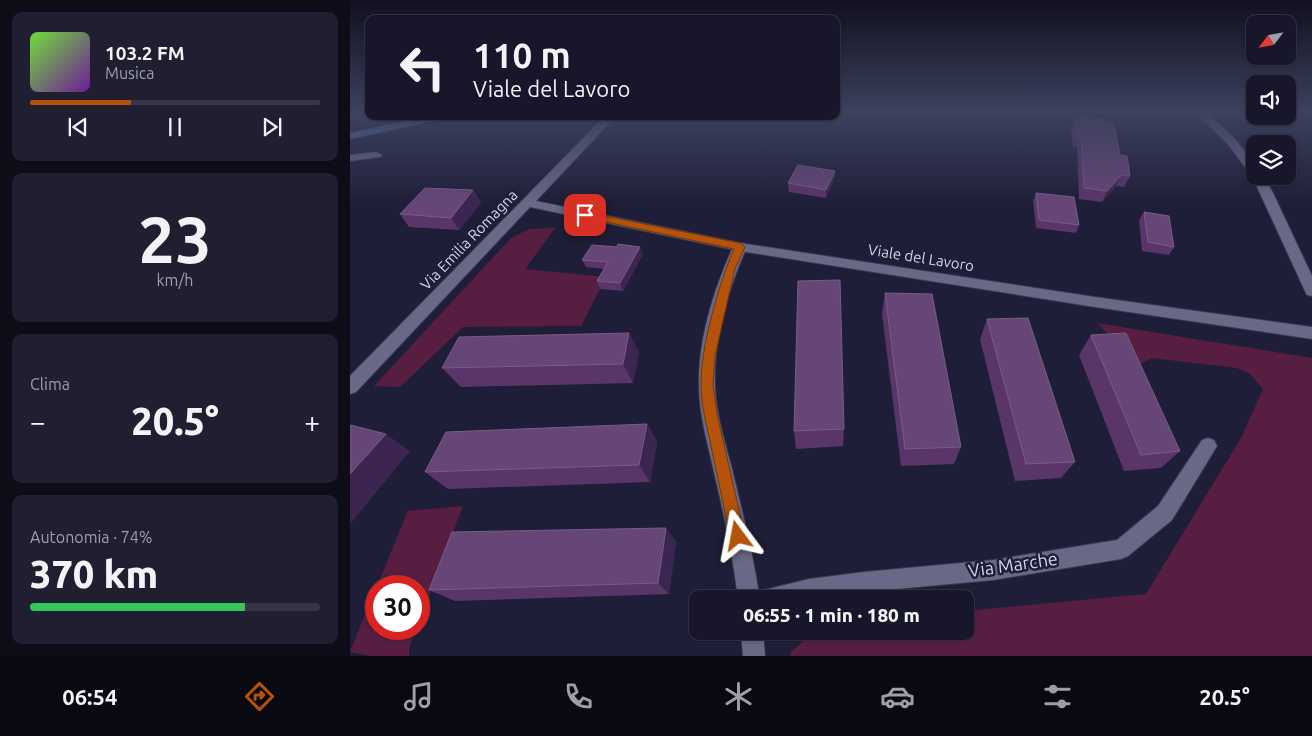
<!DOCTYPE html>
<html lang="it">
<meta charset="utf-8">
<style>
body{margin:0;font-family:Ubuntu,sans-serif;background:#201f32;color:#f1f3f6;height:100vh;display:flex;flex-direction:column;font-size:19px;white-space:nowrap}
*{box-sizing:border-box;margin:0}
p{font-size:16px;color:#9e9fa8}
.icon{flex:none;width:28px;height:28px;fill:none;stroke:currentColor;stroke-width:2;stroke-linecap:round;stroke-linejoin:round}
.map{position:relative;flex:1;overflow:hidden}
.side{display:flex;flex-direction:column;gap:12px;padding:12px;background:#0d0c17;width:350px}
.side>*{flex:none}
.guide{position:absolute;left:15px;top:15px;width:475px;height:105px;border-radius:10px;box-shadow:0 1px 4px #0004,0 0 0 1px #363547;background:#17162a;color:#f1f3f6;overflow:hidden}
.needle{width:32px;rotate:238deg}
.fabs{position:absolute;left:896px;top:15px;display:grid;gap:10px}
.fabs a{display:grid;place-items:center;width:50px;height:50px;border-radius:10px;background:#17162a;box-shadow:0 1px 4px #0004,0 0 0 1px #363547;font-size:25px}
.speed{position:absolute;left:15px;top:575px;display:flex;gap:10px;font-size:25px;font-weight:700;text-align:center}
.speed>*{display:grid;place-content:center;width:65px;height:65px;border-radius:50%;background:#17162a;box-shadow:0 1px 4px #0004,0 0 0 1px #363547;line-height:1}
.speed .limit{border:8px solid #d22;background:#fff;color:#111}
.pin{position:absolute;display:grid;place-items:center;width:42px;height:42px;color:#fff;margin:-21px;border-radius:10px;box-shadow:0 2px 8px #0006}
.me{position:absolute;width:55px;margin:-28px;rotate:347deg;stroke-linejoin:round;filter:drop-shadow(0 0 4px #0008)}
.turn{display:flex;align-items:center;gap:18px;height:105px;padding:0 25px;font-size:22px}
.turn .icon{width:65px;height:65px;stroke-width:2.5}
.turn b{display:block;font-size:35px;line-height:42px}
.big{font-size:38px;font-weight:800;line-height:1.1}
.side .tile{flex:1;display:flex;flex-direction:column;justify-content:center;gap:8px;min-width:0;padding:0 18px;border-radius:10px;background:#201f32}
.side .dial{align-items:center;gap:0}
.dial b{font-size:65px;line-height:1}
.song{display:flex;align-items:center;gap:15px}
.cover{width:60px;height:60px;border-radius:8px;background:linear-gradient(135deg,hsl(100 70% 55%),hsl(280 70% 35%))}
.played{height:5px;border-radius:2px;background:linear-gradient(90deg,#b45309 35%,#363547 35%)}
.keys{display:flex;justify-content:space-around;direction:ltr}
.heat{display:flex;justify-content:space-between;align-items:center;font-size:28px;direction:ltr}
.charge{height:8px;border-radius:4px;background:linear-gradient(90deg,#34c759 74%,#363547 0)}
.trip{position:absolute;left:339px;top:590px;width:285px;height:50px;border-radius:10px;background:#17162a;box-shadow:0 1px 4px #0004,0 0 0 1px #363547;font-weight:800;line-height:50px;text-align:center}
.tab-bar{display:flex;height:80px;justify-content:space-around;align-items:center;background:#090911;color:#9e9fa8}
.tab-bar .icon{width:35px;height:35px}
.tab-bar .selected{color:#b45309}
.tab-bar b{font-size:22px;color:#f1f3f6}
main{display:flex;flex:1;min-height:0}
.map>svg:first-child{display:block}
.green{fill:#581e42}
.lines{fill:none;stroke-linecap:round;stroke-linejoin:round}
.street-casing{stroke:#3a384e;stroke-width:2}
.secondary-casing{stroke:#3a384e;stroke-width:2}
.primary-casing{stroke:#3a384e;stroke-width:2}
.street{fill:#686887;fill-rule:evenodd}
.secondary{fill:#686887;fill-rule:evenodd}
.primary{fill:#5e7eb1;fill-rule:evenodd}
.wall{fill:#593569}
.shaded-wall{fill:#3c2550}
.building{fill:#664677;stroke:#785c88}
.route{fill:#b45309;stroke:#753606}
.labels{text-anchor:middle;stroke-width:5;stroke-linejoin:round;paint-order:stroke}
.street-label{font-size:15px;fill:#d4d4e6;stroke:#1f1e38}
.near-street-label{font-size:18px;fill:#d4d4e6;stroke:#1f1e38}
</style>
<main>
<section class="side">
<div class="tile">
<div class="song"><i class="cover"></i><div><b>103.2 FM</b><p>Musica</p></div></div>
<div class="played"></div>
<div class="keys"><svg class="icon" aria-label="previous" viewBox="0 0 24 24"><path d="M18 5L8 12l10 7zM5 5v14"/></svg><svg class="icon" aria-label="pause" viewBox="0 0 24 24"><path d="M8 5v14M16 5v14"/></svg><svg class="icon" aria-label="next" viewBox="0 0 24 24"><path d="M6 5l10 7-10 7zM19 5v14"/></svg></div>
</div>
<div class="tile dial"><b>23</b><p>km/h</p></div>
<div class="tile"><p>Clima</p>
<div class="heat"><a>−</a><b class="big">20.5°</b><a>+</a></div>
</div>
<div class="tile"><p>Autonomia · 74%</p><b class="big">370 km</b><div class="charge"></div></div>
</section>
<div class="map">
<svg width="962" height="656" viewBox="0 0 962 656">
<rect width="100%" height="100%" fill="#1f1e38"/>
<!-- green -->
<g class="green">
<path d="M205,228L175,269L256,277L231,326L113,327L50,387L24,386L161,238L179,229Z"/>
<path d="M747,323L962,358V656H440L441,652L464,631H615V611L796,594L891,438L913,389L900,374L887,368L802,358L789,365Z"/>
<path d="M113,506L69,622V586H27L58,511Z"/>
<path d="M26,587V629H66L60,645L59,656H21L0,652Z"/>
</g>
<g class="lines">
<!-- street casing -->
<g class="street-casing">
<g id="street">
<path d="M845,112H856L885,139L905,165V176H913L923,193L962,276V296L957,295L955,291L902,176L877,143Z"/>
<path d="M26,152L32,155L30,157L0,161V155Z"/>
<path d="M390,243L395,244L397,247C378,289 363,340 365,387C366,415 375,442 382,469C392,511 403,552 409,595L410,591L459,579L514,572L643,560L767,540L808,506L852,440L858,438L864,440L867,446L822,520L778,556L771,559L643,580L514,592L471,599H388C383,556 374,514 364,472C358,444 349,415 349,386C348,339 364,289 383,247L385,244Z"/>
<path d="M391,631H413L415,656H393Z"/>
</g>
</g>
<!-- secondary casing -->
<g class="secondary-casing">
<path id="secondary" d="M255,116H266L186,201L390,243L745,297L962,327V339L745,307L390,251L180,207L6,392L0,394V376Z"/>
</g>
<!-- primary casing -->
<g class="primary-casing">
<path id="primary" d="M77,116H97L92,119L0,139V133Z"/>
</g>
<!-- street -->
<use href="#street" class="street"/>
<!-- secondary -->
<use href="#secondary" class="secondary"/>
<!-- primary -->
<use href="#primary" class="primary"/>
</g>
<!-- wall -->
<g class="wall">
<path d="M0,112L19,116H44L40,119L42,122L27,125L0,119Z"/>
<path d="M725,116L755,123L780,176L774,187L766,186L752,202L729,199L727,147H723L721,127Z"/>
<path d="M485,171L484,179L476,198L439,192L438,183Z"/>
<path d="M123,190L131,203L109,230L59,227L50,214Z"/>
<path d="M686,193L729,225L726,233L686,228L683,201Z"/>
<path d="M794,212L824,247L819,255L792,251L789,220Z"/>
<path d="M293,254L273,291L250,289L247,281L254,269L236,267L232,260Z"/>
<path d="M535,293L611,447L604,464L551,466L532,314Z"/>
<path d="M637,319L725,462L711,478L665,481L630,339Z"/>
<path d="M279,333L289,353L283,383L111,387L92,368Z"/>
<path d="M741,335L830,451L811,468L774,471L729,355Z"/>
<path d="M297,424L307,442L300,482L98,489L75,472Z"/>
<path d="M494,429L493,446L446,449L444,431Z"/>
<path d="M316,528L326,542L319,594L105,601L79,590Z"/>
</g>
<!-- shaded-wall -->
<g class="shaded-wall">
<path d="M30,116H44L40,119L42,122L27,125L22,118Z"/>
<path d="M485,171L484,179L476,198V190Z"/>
<path d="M772,175L766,186L752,202L757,191Z"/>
<path d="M123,190L131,203L109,230L101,218Z"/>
<path d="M290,247L293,254L273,291L270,283Z"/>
<path d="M279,333L289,353L283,383L273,364Z"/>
<path d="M297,424L307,442L300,482L289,465Z"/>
<path d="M36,434L60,451L0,524V474Z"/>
<path d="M316,528L326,542L319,594L308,583Z"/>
</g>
<!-- building -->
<g class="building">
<path d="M0,112H19V116H30L22,118L0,113Z"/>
<path d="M725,116L754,119L755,123L764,124L770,155L777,156L780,176L772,175L757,191L734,188L731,137L727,136Z"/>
<path d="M448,165L485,171L476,190L438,183Z"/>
<path d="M75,188L123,190L101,218L50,214Z"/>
<path d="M686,193L724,197L729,225L689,220Z"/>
<path d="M794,212L819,216L824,247L798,242Z"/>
<path d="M268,244L290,247L270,283L247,281L258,262L232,260L242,245L267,247Z"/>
<path d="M490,280L494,429L444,431L448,281Z"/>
<path d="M535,293L582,294L611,447L555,449Z"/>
<path d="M678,318L725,462L676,464L637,319Z"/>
<path d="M279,333L273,364L92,368L109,337Z"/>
<path d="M776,333L830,451L791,455L741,335Z"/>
<path d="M297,424L289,465L75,472L96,432Z"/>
<path d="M0,425L36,434L0,474Z"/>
<path d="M316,528L308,583L79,590L102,532Z"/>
</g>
<!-- sky -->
<linearGradient id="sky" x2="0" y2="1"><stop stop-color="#11101f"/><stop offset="0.55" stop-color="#3c415e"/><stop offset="1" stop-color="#3c415e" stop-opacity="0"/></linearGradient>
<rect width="962" height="204" fill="url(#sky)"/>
<!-- route -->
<path class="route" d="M235,212L390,243L395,247L385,269L380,290L365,356L363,385L367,414L395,536L393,541L388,543L382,541L380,536C374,506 367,476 361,446C357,426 351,406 351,386C350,349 369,283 384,249L232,217L231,215Z"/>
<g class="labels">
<!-- street labels -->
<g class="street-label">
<text transform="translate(119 240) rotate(-46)" y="5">Via Emilia Romagna</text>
<text transform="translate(571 258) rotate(9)" y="5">Viale del Lavoro</text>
</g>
<!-- near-street labels -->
<g class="near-street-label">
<text transform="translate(663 565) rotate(-8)" y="6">Via Marche</text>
</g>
</g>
</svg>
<div class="fabs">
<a><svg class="needle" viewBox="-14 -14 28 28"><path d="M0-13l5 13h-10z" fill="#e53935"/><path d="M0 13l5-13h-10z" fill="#9e9fa8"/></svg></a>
<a><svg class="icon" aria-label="sound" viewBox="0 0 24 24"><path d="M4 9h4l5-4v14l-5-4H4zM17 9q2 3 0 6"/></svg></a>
<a><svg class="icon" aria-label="layers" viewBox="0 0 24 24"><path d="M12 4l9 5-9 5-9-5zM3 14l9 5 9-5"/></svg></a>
</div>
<div class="speed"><div class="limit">30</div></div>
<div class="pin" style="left:235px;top:215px;background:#d93025"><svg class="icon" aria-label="arrive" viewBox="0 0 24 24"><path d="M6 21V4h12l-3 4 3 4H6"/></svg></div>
<svg class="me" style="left:388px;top:536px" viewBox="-20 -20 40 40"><path d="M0-17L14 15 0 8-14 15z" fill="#b45309" stroke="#fff" stroke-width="4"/></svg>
<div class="trip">06:55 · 1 min · 180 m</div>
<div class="guide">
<div class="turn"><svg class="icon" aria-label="left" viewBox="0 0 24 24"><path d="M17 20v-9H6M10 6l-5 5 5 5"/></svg><div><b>110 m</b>Viale del Lavoro</div></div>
</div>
</div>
</main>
<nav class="tab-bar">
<b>06:54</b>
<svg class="icon selected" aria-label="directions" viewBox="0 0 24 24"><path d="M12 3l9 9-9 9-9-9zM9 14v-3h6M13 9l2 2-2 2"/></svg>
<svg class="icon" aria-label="music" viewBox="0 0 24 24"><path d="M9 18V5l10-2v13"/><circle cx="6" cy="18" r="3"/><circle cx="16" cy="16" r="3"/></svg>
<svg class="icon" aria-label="phone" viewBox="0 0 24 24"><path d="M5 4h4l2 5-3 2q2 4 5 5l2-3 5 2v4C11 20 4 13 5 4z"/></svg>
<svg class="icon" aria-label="climate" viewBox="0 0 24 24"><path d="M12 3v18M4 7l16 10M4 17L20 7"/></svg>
<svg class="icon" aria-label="car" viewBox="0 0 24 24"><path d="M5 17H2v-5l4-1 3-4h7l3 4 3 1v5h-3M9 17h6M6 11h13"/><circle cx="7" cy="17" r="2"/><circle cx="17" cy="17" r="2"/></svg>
<svg class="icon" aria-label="filters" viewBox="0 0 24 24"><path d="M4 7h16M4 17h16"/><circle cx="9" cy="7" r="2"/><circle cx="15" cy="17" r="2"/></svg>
<b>20.5°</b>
</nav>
